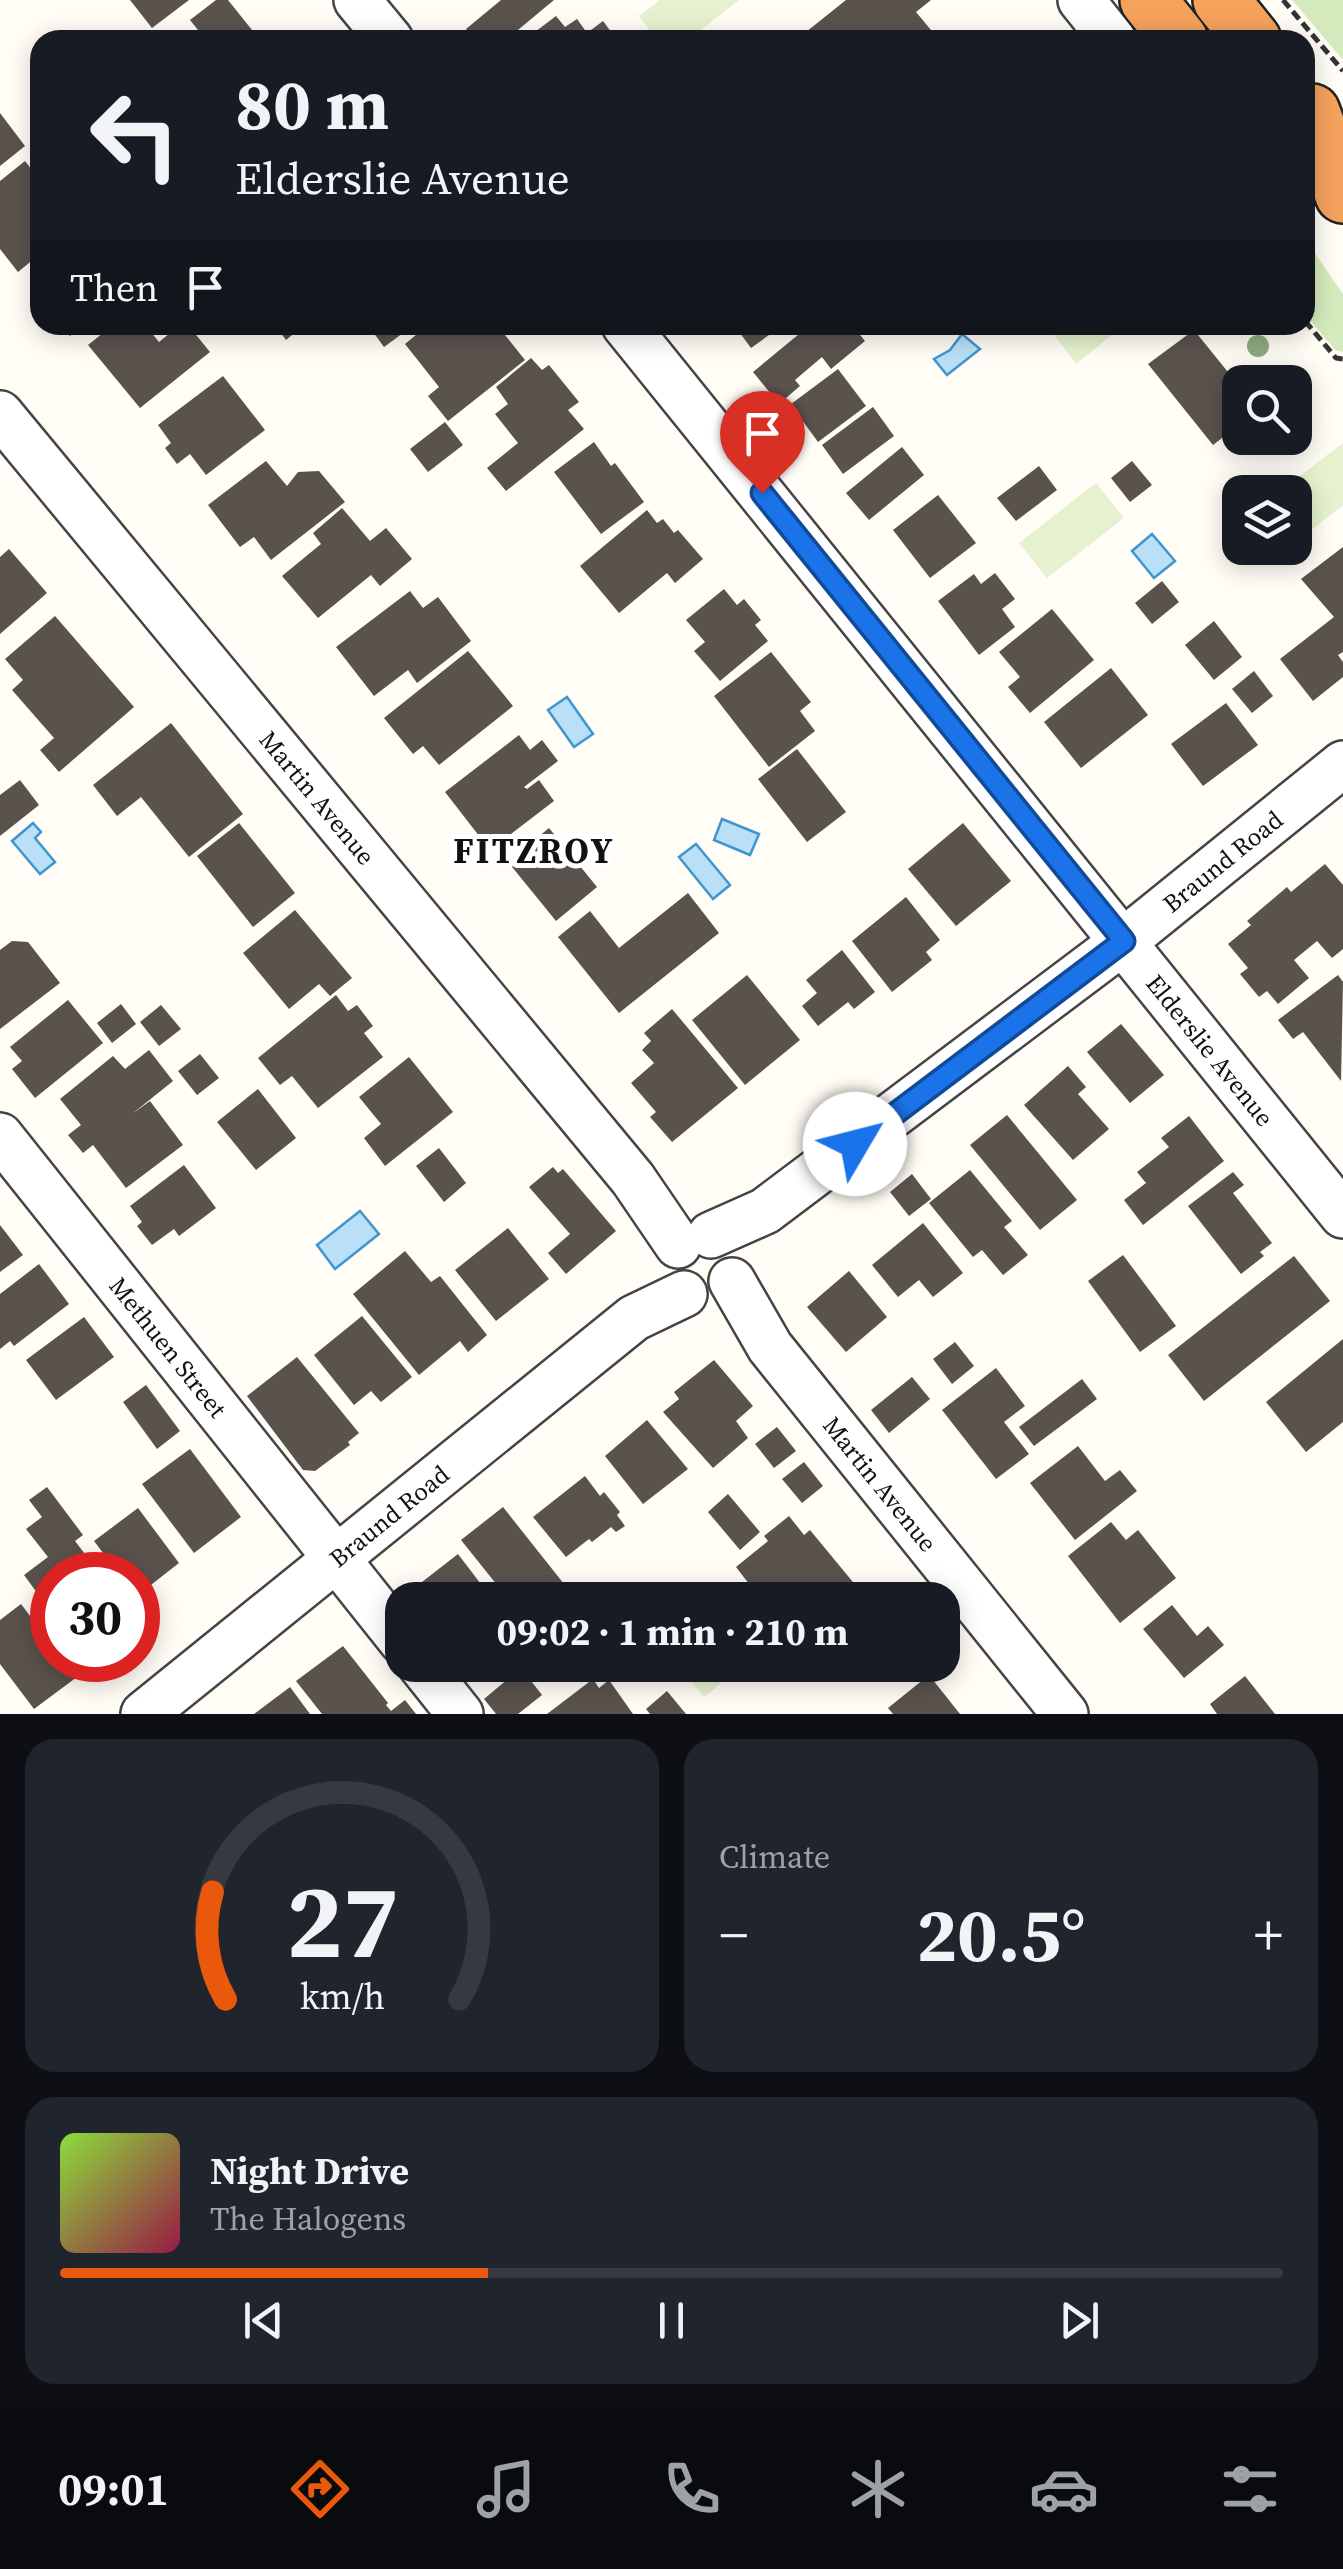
<!DOCTYPE html>
<meta charset="utf-8">
<style>
body{margin:0;font-family:"Source Serif 4",serif;background:#20242c;color:#f1f3f6;height:100vh;display:flex;flex-direction:column;font-size:38px;white-space:nowrap}
*{box-sizing:border-box;margin:0}
p{font-size:32px;color:#9ea1a6}
.icon{flex:none;width:55px;height:55px;fill:none;stroke:currentColor;stroke-width:2;stroke-linecap:round;stroke-linejoin:round}
.map{position:relative;height:1714px;overflow:hidden}
.panel{display:flex;flex-direction:column;gap:25px;padding:25px;background:#0d0f14;flex:1}
.panel>*{flex:none}
.banner{position:absolute;left:30px;top:30px;width:1285px;height:305px;border-radius:30px;box-shadow:0 5px 25px #0003;background:#171b24;color:#f1f3f6;overflow:hidden}
.tools{position:absolute;left:1222px;top:365px;display:grid;gap:20px}
.tools a{display:grid;place-items:center;width:90px;height:90px;border-radius:20px;background:#171b24;box-shadow:0 5px 25px #0003;font-size:50px}
.speed{position:absolute;left:30px;top:1552px;display:flex;gap:20px;font-size:50px;font-weight:700;text-align:center}
.speed>*{display:grid;place-content:center;width:130px;height:130px;border-radius:50%;background:#171b24;box-shadow:0 5px 25px #0003;line-height:1}
.speed .limit{border:15px solid #d22;background:#fff;color:#111}
.pin{position:absolute;display:grid;place-items:center;width:85px;height:85px;color:#fff;margin:-102px -42px;border-radius:50% 50% 50% 0;rotate:-45deg;box-shadow:0 0 10px #0007}
.pin .icon{rotate:45deg}
.me{position:absolute;width:110px;margin:-55px;rotate:53deg;stroke-linejoin:round;filter:drop-shadow(0 0 8px #0008)}
.turn{display:flex;align-items:center;gap:35px;height:210px;padding:0 40px;font-size:45px}
.turn .icon{width:130px;height:130px;stroke-width:2.5}
.turn b{display:block;font-size:70px;line-height:85px}
.then{display:flex;align-items:center;height:95px;padding:0 40px;background:#0003;gap:20px;font-size:38px}
.big{font-size:75px;font-weight:700;line-height:1.1}
.panel .tile{flex:1;display:flex;flex-direction:column;justify-content:center;gap:15px;min-width:0;padding:0 35px;border-radius:30px;background:#20242c}
.panel .dial{align-items:center;gap:0}
.dial svg{height:260px;overflow:visible;fill:none;stroke:#363941;stroke-width:7;stroke-linecap:round;text-anchor:middle}
.dial text{fill:#f1f3f6;stroke:none}
.song{display:flex;align-items:center;gap:30px}
.cover{width:120px;height:120px;border-radius:15px;background:linear-gradient(135deg,hsl(90 70% 55%),hsl(340 70% 35%))}
.played{height:10px;border-radius:5px;background:linear-gradient(90deg,#ea580c 35%,#363941 35%)}
.keys{display:flex;justify-content:space-around;direction:ltr}
.heat{display:flex;justify-content:space-between;align-items:center;font-size:55px;direction:ltr}
.panel .tiles{flex:1;display:grid;gap:25px;grid-template-columns:1fr 1fr}
.tile:last-child{grid-column:span 2}
.trip{position:absolute;left:385px;top:1582px;width:575px;height:100px;border-radius:30px;background:#171b24;box-shadow:0 5px 25px #0003;font-weight:700;line-height:100px;text-align:center}
.menu{display:flex;height:160px;justify-content:space-around;align-items:center;background:#090b0e;color:#9ea1a6}
.menu .icon{width:70px;height:70px}
.menu .active{color:#ea580c}
.menu b{font-size:45px;color:#f1f3f6}
.map>svg:first-child{display:block}
.green{fill:#d5ebbd}
.pitch{fill:#e6f2cf}
.water{fill:#b9e0f7;stroke:#3f96cf;stroke-width:2.5}
.building{fill:#5a524d}
.lines{fill:none;stroke-linecap:round;stroke-linejoin:round}
.minor-casing{stroke:#444;stroke-width:50}
.highway-casing{stroke:#222;stroke-width:60}
.path{stroke:#333;stroke-width:5;stroke-dasharray:10 5;stroke-linecap:butt}
.minor{stroke:#fff;stroke-width:45}
.highway{stroke:#f5a25d;stroke-width:55}
.tree{fill:#8dad7f}
.route-casing{stroke:#114b97;stroke-width:25}
.route{stroke:#1a73e8;stroke-width:18}
.labels{text-anchor:middle;stroke-width:10;stroke-linejoin:round;paint-order:stroke}
.street-label{font-size:25px;fill:#111;stroke:#fff}
.district-label{font-size:35px;font-weight:bold;letter-spacing:2.5px;fill:#111;stroke:#fff}
</style>
<div class="map">
<svg width="1343" height="1714" viewBox="0 0 1343 1714">
<rect width="100%" height="100%" fill="#fffdf5"/>
<!-- green -->
<g class="green">
<path d="M1292,0H1343V60Z"/>
<path d="M1305,239L1343,294V352L1335,350L1305,314Z"/>
</g>
<!-- pitch -->
<g class="pitch">
<path d="M660,0H739L688,40H657L639,16Z"/>
<path d="M1047,325H1124L1076,364Z"/>
<path d="M1343,443V505L1300,539L1295,533V492H1279Z"/>
<path d="M1096,483L1124,518L1047,578L1019,543Z"/>
<path d="M677,1665H743L704,1697Z"/>
</g>
<!-- water -->
<g class="water">
<path d="M962,334L980,349L947,375L934,359L950,350Z"/>
<path d="M1152,534L1175,561L1154,578L1132,551Z"/>
<path d="M567,697L593,734L574,747L548,710Z"/>
<path d="M722,819L759,834L750,855L714,840Z"/>
<path d="M33,823L41,832L35,838L55,862L40,874L12,841Z"/>
<path d="M696,844L730,885L713,899L679,857Z"/>
<path d="M360,1211L379,1234L335,1269L317,1245Z"/>
</g>
<!-- building -->
<g class="building">
<path d="M130,0H189L152,28Z"/>
<path d="M216,0H228L260,40H206L190,20Z"/>
<path d="M501,0H554L506,40H475L466,29Z"/>
<path d="M846,0H931L916,12L931,30L918,40H796Z"/>
<path d="M556,16L565,27L577,19L587,33L603,21L617,40H534L531,35Z"/>
<path d="M0,113L25,146L0,166Z"/>
<path d="M25,161L40,180V254L18,272L0,249V181Z"/>
<path d="M62,325H84L70,336Z"/>
<path d="M113,325H145L159,342L180,325H188L210,352L140,408L88,345Z"/>
<path d="M275,325H304L286,340Z"/>
<path d="M368,325H414L384,347Z"/>
<path d="M428,325H497L525,360L448,421L428,396L439,387L405,344Z"/>
<path d="M734,325H783L751,348Z"/>
<path d="M810,325L830,328L852,325L865,341L831,369L822,357L795,380L800,386L779,404L753,372Z"/>
<path d="M1194,330L1240,387V435L1235,439L1231,431L1213,445L1148,364Z"/>
<path d="M531,358L542,370L549,365L579,402L568,410L584,429L506,491L487,468L518,443L495,414L508,404L496,387Z"/>
<path d="M838,369L866,406L818,442L802,420L795,425L783,410Z"/>
<path d="M223,376L265,430L206,475L190,454L177,464L165,448L171,443L158,425Z"/>
<path d="M873,407L894,436L843,474L822,445Z"/>
<path d="M445,422L463,445L428,472L410,449Z"/>
<path d="M594,442L611,466L615,463L644,502L601,534L554,472Z"/>
<path d="M902,447L924,475L869,520L846,493Z"/>
<path d="M266,461L287,486L298,472L319,471L345,502L271,560L254,537L240,547L208,505Z"/>
<path d="M1132,461L1152,485L1130,502L1111,478Z"/>
<path d="M1039,466L1057,490L1016,521L997,498Z"/>
<path d="M938,495L976,543L930,578L893,530Z"/>
<path d="M342,508L370,541L386,528L412,559L380,586L371,575L318,618L282,576L321,544L313,533Z"/>
<path d="M647,510L657,523L663,519L674,533L678,530L703,559L675,583L667,573L619,613L580,566Z"/>
<path d="M1343,547V652L1338,655L1343,662V677L1313,701L1280,659L1334,617L1301,579Z"/>
<path d="M9,549L47,593L0,634V557Z"/>
<path d="M995,573L1015,599L1002,609L1015,627L979,655L938,601L974,574L981,584Z"/>
<path d="M1162,581L1179,602L1152,624L1135,603Z"/>
<path d="M724,589L737,605L744,599L761,620L755,625L768,641L720,681L694,651L705,642L686,620Z"/>
<path d="M410,591L423,608L438,597L471,641L417,683L408,670L374,696L336,647Z"/>
<path d="M1052,609L1094,660L1030,713L1008,687L1020,677L999,652Z"/>
<path d="M55,616L134,707L59,772L40,750L54,738L12,690L23,680L5,659Z"/>
<path d="M1214,621L1242,657L1214,680L1185,645Z"/>
<path d="M468,651L513,706L439,765L423,746L413,754L384,718Z"/>
<path d="M771,652L811,702L800,711L815,731L769,767L714,696Z"/>
<path d="M1111,668L1148,715L1081,768L1044,722Z"/>
<path d="M1254,671L1273,696L1252,713L1232,689Z"/>
<path d="M1226,703L1258,745L1203,786L1171,744Z"/>
<path d="M171,723L243,814L189,857L141,797L117,816L93,785Z"/>
<path d="M519,735L530,750L542,740L558,761L524,787L527,789L539,780L554,801L490,850L445,792Z"/>
<path d="M797,749L846,812L807,842L758,779Z"/>
<path d="M20,780L39,805L0,836V795Z"/>
<path d="M239,823L295,893L253,927L197,856Z"/>
<path d="M963,823L1011,881L956,926L908,869Z"/>
<path d="M549,828L597,887L556,921L508,862Z"/>
<path d="M1325,864L1343,885V949L1332,958L1317,941L1294,960L1309,978L1278,1004L1267,991L1259,997L1240,974L1248,968L1228,944L1251,925L1247,921L1287,887L1291,892Z"/>
<path d="M688,893L719,933L619,1013L558,937L590,911L619,948Z"/>
<path d="M906,897L940,940L926,952L932,960L892,992L852,941Z"/>
<path d="M295,910L352,978L330,996L319,984L289,1009L243,953Z"/>
<path d="M12,941L28,942L60,983L0,1029V950Z"/>
<path d="M842,950L875,992L854,1009L848,1002L818,1026L802,1006L817,993L806,980Z"/>
<path d="M747,975L800,1040L745,1085L692,1020Z"/>
<path d="M1338,975L1343,982L1341,1081L1303,1032L1293,1039L1278,1020Z"/>
<path d="M336,995L348,1011L357,1005L373,1026L364,1033L383,1057L318,1108L292,1076L280,1085L258,1058Z"/>
<path d="M68,1000L103,1043L35,1098L12,1069L22,1061L10,1047Z"/>
<path d="M121,1004L136,1024L112,1043L97,1023Z"/>
<path d="M161,1005L181,1029L159,1046L140,1022Z"/>
<path d="M672,1009L738,1088L672,1142L650,1117L656,1112L631,1083L654,1063L642,1050L651,1041L644,1033Z"/>
<path d="M1121,1024L1164,1075L1130,1103L1087,1052Z"/>
<path d="M149,1050L173,1081L132,1114L150,1101L183,1145L126,1188L93,1145L83,1153L68,1135L81,1125L60,1099L113,1056L125,1069Z"/>
<path d="M200,1054L219,1078L197,1095L178,1071Z"/>
<path d="M409,1057L453,1112L385,1166L364,1138L381,1124L359,1097Z"/>
<path d="M1068,1066L1086,1087L1078,1094L1109,1129L1073,1160L1024,1105Z"/>
<path d="M258,1089L296,1138L256,1170L217,1122Z"/>
<path d="M1007,1115L1077,1200L1040,1230L970,1145Z"/>
<path d="M1189,1116L1224,1161L1143,1225L1124,1200L1146,1183L1137,1172L1169,1147L1161,1138Z"/>
<path d="M439,1148L466,1183L444,1202L416,1166Z"/>
<path d="M184,1165L216,1208L179,1236L174,1229L152,1245L137,1226L142,1222L130,1206Z"/>
<path d="M553,1167L558,1173L563,1169L616,1231L566,1274L548,1253L570,1234L529,1187Z"/>
<path d="M970,1170L1012,1221L1004,1227L1028,1255L1003,1275L982,1250L973,1257L929,1203Z"/>
<path d="M1233,1172L1244,1185L1233,1193L1272,1243L1260,1252L1264,1256L1241,1274L1188,1206Z"/>
<path d="M912,1174L931,1199L909,1216L890,1192Z"/>
<path d="M923,1223L963,1273L933,1297L919,1280L898,1297L872,1265Z"/>
<path d="M0,1225L23,1255L0,1272Z"/>
<path d="M508,1228L549,1279L496,1321L455,1270Z"/>
<path d="M405,1251L431,1282L440,1276L487,1335L468,1352L460,1341L419,1375L353,1294Z"/>
<path d="M1123,1255L1176,1326L1140,1352L1088,1281Z"/>
<path d="M1294,1256L1330,1301L1204,1401L1168,1355Z"/>
<path d="M39,1264L69,1304L14,1346L10,1341L0,1349V1294Z"/>
<path d="M849,1271L887,1317L846,1352L807,1307Z"/>
<path d="M362,1316L412,1377L381,1402L371,1391L354,1405L314,1355Z"/>
<path d="M84,1317L114,1357L56,1400L26,1360Z"/>
<path d="M1343,1339V1422L1306,1452L1266,1402Z"/>
<path d="M955,1342L974,1366L952,1384L933,1359Z"/>
<path d="M297,1357L359,1433L348,1442L350,1445L315,1471L303,1470L247,1396Z"/>
<path d="M714,1360L753,1406L736,1421L748,1438L713,1468L663,1412L679,1399L674,1392Z"/>
<path d="M996,1368L1025,1406L1004,1422L1029,1454L996,1479L942,1410Z"/>
<path d="M912,1377L930,1399L889,1433L871,1410Z"/>
<path d="M1082,1379L1097,1399L1034,1446L1019,1427Z"/>
<path d="M146,1385L180,1431L157,1449L123,1402Z"/>
<path d="M647,1420L688,1469L643,1504L605,1456Z"/>
<path d="M777,1427L796,1451L774,1468L755,1444Z"/>
<path d="M1078,1446L1105,1481L1120,1470L1137,1491L1075,1540L1030,1483Z"/>
<path d="M190,1449L241,1517L194,1553L142,1484Z"/>
<path d="M804,1462L823,1486L802,1503L782,1479Z"/>
<path d="M585,1476L600,1496L604,1492L620,1512L617,1515L625,1526L616,1532L611,1527L592,1542L589,1539L566,1557L533,1517Z"/>
<path d="M47,1487L83,1535L75,1541L101,1575H52V1613L24,1575L48,1557L26,1529L42,1517L29,1500Z"/>
<path d="M728,1494L760,1532L740,1550L708,1512Z"/>
<path d="M503,1507L564,1584L543,1600H509L461,1540Z"/>
<path d="M138,1508L179,1563L138,1595V1575H120L94,1541Z"/>
<path d="M789,1516L804,1535L810,1530L857,1587L841,1600H773L760,1583L753,1589L736,1567L768,1541L764,1536Z"/>
<path d="M1111,1522L1126,1540L1138,1530L1176,1578L1120,1623L1068,1556Z"/>
<path d="M458,1554L493,1600H421L413,1589Z"/>
<path d="M21,1604L52,1645V1660H64L77,1677L34,1709L0,1664V1620Z"/>
<path d="M1172,1605L1197,1636L1208,1626L1224,1645L1184,1678L1143,1629Z"/>
<path d="M343,1646L388,1703L386,1705L391,1711L405,1700L416,1714H322L296,1681Z"/>
<path d="M612,1665H635L621,1676Z"/>
<path d="M842,1665H866L851,1677Z"/>
<path d="M521,1668L542,1695L518,1714H496L484,1699Z"/>
<path d="M929,1675L960,1714H893L888,1708Z"/>
<path d="M1245,1676L1275,1714H1217L1210,1704Z"/>
<path d="M593,1679L599,1688L609,1680L633,1714H547Z"/>
<path d="M290,1687L310,1714H254Z"/>
<path d="M667,1691L686,1714H650L646,1709Z"/>
</g>
<g class="lines">
<!-- minor casing -->
<g class="minor-casing">
<g id="minor">
<path d="M357,0L390,40"/>
<path d="M1081,0L1113,40"/>
<path id="s1" d="M625,325L1343,1215"/>
<path id="s2" d="M0,414L633,1179L678,1245"/>
<path id="s3" d="M0,1136L402,1641"/>
<path id="s4" d="M711,1235L765,1211L1124,941L1343,764"/>
<path id="s5" d="M732,1281L770,1347L1065,1714"/>
<path d="M421,1665L460,1714"/>
<path id="s6" d="M144,1714L634,1318L684,1294"/>
</g>
</g>
<!-- highway casing -->
<g class="highway-casing">
<g id="highway">
<path d="M1148,0L1180,40"/>
<path d="M1221,0L1253,40"/>
<path d="M1312,112L1343,195"/>
</g>
</g>
<!-- path -->
<g class="path">
<path d="M1283,0L1343,71"/>
<path d="M1305,321L1336,358L1343,359"/>
</g>
<!-- minor -->
<use href="#minor" class="minor"/>
<!-- highway -->
<use href="#highway" class="highway"/>
</g>
<!-- trees -->
<circle class="tree" cx="1258" cy="346" r="11"/>
<g class="lines">
<!-- route casing -->
<g class="route-casing">
<path id="route" d="M762,493L1124,941L855,1144"/>
</g>
<!-- route -->
<use href="#route" class="route"/>
</g>
<g class="labels">
<!-- street labels -->
<g class="street-label">
<text dy="9" stroke="none"><textPath href="#s2" startOffset="498">Martin Avenue</textPath></text>
<text dy="9" stroke="none"><textPath href="#s4" startOffset="635">Braund Road</textPath></text>
<text dy="9" stroke="none"><textPath href="#s1" startOffset="932">Elderslie Avenue</textPath></text>
<text dy="9" stroke="none"><textPath href="#s3" startOffset="270">Methuen Street</textPath></text>
<text dy="9" stroke="none"><textPath href="#s5" startOffset="252">Martin Avenue</textPath></text>
<text dy="9" stroke="none"><textPath href="#s6" startOffset="315">Braund Road</textPath></text>
</g>
<!-- district labels -->
<g class="district-label">
<text x="534" y="863">FITZROY</text>
</g>
</g>
</svg>
<div class="tools">
<a><svg class="icon" aria-label="search" viewBox="0 0 24 24"><circle cx="10" cy="10" r="6"/><path d="M15 15l6 6"/></svg></a>
<a><svg class="icon" aria-label="layers" viewBox="0 0 24 24"><path d="M12 4l9 5-9 5-9-5zM3 14l9 5 9-5"/></svg></a>
</div>
<div class="speed"><div class="limit">30</div></div>
<div class="pin" style="left:762px;top:493px;background:#d93025"><svg class="icon" aria-label="arrive" viewBox="0 0 24 24"><path d="M6 21V4h12l-3 4 3 4H6"/></svg></div>
<svg class="me" style="left:855px;top:1144px" viewBox="-20 -20 40 40"><circle r="19" fill="#fff"/><path d="M0-13L10 11 0 6-10 11z" fill="#1a73e8"/></svg>
<div class="trip">09:02 · 1 min · 210 m</div>
<div class="banner">
<div class="turn"><svg class="icon" aria-label="left" viewBox="0 0 24 24"><path d="M17 20v-9H6M10 6l-5 5 5 5"/></svg><div><b>80 m</b>Elderslie Avenue</div></div>
<div class="then">Then<svg class="icon" aria-label="arrive" viewBox="0 0 24 24"><path d="M6 21V4h12l-3 4 3 4H6"/></svg></div>
</div>
</div>
<section class="panel">
<div class="tiles">
<div class="tile dial"><svg viewBox="0 0 100 80">
<path d="M14 69A42 42 0 1 1 86 69"/>
<path d="M14 69A42 42 0 0 1 10 36" stroke="#ea580c"/>
<text x="50" y="56" font-size="32" font-weight="700">27</text>
<text x="50" y="72" font-size="11">km/h</text>
</svg></div>
<div class="tile"><p>Climate</p>
<div class="heat"><a>−</a><b class="big">20.5°</b><a>+</a></div>
</div>
<div class="tile">
<div class="song"><i class="cover"></i><div><b>Night Drive</b><p>The Halogens</p></div></div>
<div class="played"></div>
<div class="keys"><svg class="icon" aria-label="previous" viewBox="0 0 24 24"><path d="M18 5L8 12l10 7zM5 5v14"/></svg><svg class="icon" aria-label="pause" viewBox="0 0 24 24"><path d="M8 5v14M16 5v14"/></svg><svg class="icon" aria-label="next" viewBox="0 0 24 24"><path d="M6 5l10 7-10 7zM19 5v14"/></svg></div>
</div>
</div>
</section>
<nav class="menu">
<b>09:01</b>
<svg class="icon active" aria-label="directions" viewBox="0 0 24 24"><path d="M12 3l9 9-9 9-9-9zM9 14v-3h6M13 9l2 2-2 2"/></svg>
<svg class="icon" aria-label="music" viewBox="0 0 24 24"><path d="M9 18V5l10-2v13"/><circle cx="6" cy="18" r="3"/><circle cx="16" cy="16" r="3"/></svg>
<svg class="icon" aria-label="phone" viewBox="0 0 24 24"><path d="M5 4h4l2 5-3 2q2 4 5 5l2-3 5 2v4C11 20 4 13 5 4z"/></svg>
<svg class="icon" aria-label="climate" viewBox="0 0 24 24"><path d="M12 3v18M4 7l16 10M4 17L20 7"/></svg>
<svg class="icon" aria-label="car" viewBox="0 0 24 24"><path d="M5 17H2v-5l4-1 3-4h7l3 4 3 1v5h-3M9 17h6M6 11h13"/><circle cx="7" cy="17" r="2"/><circle cx="17" cy="17" r="2"/></svg>
<svg class="icon" aria-label="filters" viewBox="0 0 24 24"><path d="M4 7h16M4 17h16"/><circle cx="9" cy="7" r="2"/><circle cx="15" cy="17" r="2"/></svg>
</nav>
